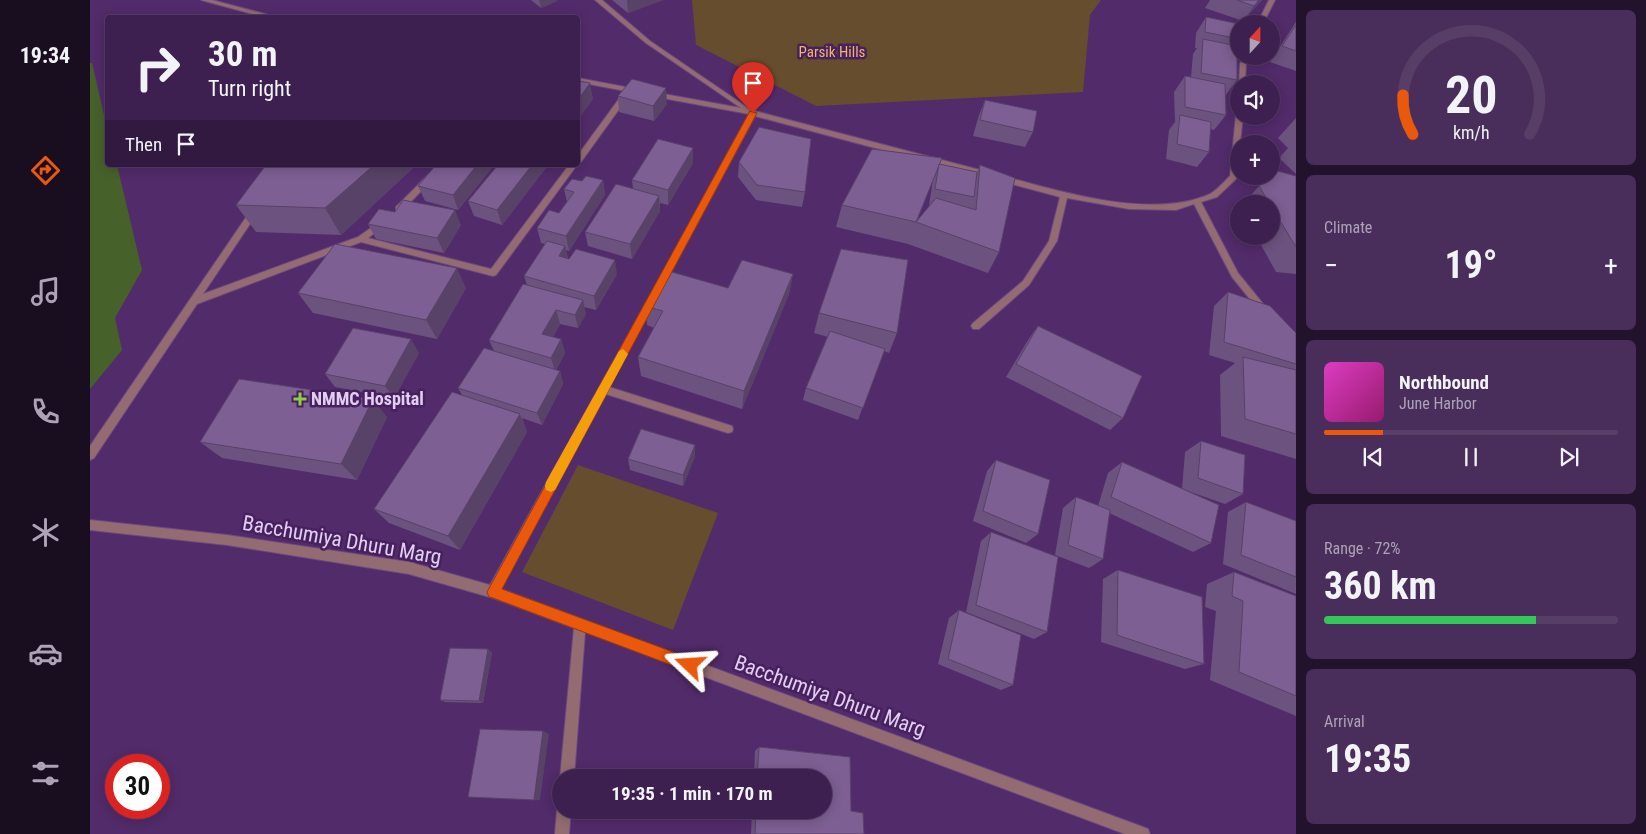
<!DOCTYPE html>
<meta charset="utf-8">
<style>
body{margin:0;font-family:"Roboto Condensed",sans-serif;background:#492d5a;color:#f1f3f6;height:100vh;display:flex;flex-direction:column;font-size:19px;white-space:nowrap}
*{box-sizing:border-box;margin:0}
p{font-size:16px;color:#ada3b7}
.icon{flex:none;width:28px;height:28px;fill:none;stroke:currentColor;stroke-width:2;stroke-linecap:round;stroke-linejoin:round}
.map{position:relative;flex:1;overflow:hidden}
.sheet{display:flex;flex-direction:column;gap:10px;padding:10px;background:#22122c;width:350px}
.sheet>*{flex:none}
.top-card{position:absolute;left:15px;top:15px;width:475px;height:152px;border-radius:5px;box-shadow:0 2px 12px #0003,0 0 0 1px #573e67;background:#3e2050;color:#f1f3f6;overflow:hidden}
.needle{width:32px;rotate:21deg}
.tools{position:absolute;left:1140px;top:15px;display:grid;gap:10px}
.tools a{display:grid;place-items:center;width:50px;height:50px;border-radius:50%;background:#3e2050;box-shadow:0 2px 12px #0003,0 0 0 1px #573e67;font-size:25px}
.speed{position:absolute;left:15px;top:754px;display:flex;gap:10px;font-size:25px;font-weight:700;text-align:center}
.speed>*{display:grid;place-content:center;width:65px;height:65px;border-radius:50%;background:#3e2050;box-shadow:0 2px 12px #0003,0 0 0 1px #573e67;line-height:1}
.speed .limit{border:8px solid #d22;background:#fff;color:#111}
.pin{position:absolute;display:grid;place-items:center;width:42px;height:42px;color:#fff;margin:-51px -21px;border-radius:50% 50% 50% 0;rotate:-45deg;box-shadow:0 0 5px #0007}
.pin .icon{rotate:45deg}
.me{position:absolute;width:55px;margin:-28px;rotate:290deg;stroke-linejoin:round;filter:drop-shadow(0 0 4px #0008)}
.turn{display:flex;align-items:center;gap:18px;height:105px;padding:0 20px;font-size:22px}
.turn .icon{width:65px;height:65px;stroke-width:2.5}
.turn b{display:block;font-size:35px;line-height:42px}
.then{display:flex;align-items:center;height:48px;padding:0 20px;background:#0003;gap:10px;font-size:19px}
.big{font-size:38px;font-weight:700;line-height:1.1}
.sheet .widget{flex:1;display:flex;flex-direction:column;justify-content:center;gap:8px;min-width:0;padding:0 18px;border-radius:8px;background:#492d5a}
.sheet .dial{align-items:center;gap:0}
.dial svg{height:130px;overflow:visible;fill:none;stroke:#573e67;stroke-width:7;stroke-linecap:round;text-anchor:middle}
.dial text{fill:#f1f3f6;stroke:none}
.song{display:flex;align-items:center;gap:15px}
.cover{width:60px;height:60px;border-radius:8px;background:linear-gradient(135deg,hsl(310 70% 55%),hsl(320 70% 35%))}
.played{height:5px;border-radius:2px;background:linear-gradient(90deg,#ea580c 20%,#573e67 20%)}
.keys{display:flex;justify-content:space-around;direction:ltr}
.heat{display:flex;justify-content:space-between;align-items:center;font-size:28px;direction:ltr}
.charge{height:8px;border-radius:4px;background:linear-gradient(90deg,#34c759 72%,#573e67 0)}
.trip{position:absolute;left:462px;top:769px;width:280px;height:50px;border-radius:25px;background:#3e2050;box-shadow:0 2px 12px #0003,0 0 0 1px #573e67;font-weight:700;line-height:50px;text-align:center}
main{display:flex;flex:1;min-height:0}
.tab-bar{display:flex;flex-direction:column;width:90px;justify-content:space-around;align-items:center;background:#190d20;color:#ada3b7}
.tab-bar .icon{width:35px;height:35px}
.tab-bar .active{color:#ea580c}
.tab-bar b{font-size:22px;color:#f1f3f6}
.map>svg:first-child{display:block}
.green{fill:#664d2e}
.water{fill:#47612b}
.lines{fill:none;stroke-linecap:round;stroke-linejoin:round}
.street-casing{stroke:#6c4883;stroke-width:2}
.street{fill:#936c71;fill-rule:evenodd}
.wall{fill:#6c527e;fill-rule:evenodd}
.shaded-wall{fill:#584267}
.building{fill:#7d5f93;stroke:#584267}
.route{fill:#ea580c;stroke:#983908}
.slow{fill:#f59e0b}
.poi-dot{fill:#8fcd42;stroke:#47205e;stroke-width:2}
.labels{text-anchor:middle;stroke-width:5;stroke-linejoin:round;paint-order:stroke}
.far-park-label{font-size:15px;fill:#f3b56a;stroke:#47205e}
.poi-label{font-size:18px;font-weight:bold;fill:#e3cef3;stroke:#47205e;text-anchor:start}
.near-street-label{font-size:21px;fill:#e3cef3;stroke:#47205e}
</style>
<main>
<nav class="tab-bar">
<b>19:34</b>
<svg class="icon active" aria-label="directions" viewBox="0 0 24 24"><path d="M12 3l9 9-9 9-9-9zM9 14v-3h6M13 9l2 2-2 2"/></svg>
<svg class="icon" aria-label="music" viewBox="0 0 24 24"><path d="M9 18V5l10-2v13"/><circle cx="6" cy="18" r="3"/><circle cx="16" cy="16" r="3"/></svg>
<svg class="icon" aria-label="phone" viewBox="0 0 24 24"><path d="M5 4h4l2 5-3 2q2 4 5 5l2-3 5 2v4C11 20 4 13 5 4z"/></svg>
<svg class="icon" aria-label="climate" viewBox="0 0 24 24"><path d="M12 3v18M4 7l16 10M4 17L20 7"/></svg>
<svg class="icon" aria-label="car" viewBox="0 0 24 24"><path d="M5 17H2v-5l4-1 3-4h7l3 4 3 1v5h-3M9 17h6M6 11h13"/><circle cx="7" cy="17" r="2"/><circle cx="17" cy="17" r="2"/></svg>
<svg class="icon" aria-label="filters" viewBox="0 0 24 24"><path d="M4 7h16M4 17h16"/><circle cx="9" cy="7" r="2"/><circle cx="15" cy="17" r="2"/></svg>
</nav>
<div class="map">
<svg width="1206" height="834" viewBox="0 0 1206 834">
<rect width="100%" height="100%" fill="#522b6a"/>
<!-- green -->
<g class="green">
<path d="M602,0H1011L1000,15L993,92L726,106L606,45Z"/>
<path d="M488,465L628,513L583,630L432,572Z"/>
</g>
<!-- water -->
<path class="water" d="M0,63H2L17,128L18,165H27L52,270L25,318L32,350L0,389Z"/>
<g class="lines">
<!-- street casing -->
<g class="street-casing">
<g id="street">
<path d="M111,0H122L190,18H177Z"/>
<path d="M505,0H512L560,41L661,110L894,171L898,174L894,177L665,116L575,283H569L568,281L659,114L561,96L559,94L563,92L651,108L556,43Z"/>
<path d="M1179,0H1185L1173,24H1167Z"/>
<path d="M1154,56H1160L1156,64L1155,84H1149L1150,64Z"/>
<path d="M488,78L546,89L550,91L546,93L488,82Z"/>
<path d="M534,92L540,94L491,162H488V155Z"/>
<path d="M1146,114L1153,116L1150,144H1149L1148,177L1127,197L1111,202L1148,273L1178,310L1180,312L1178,314H1172L1142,277L1104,204L1086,210L1039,209L977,198L967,241L939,285L889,329H883L881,326L883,323L933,281L959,241L970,197L910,181V177L913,176C971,192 1063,220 1120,194C1127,190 1134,182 1140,176Z"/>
<path d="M348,165H356L312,211H306V207Z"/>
<path d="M479,165H487L406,275L403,276L271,242L107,304L4,458L0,460V446L161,210H167L168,212L113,294L268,237L292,220L296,223L295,225L278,238L401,269Z"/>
<path d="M561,298L565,301L519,387L642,426L643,429L642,432L638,433L516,394L411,589L1053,827L1058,829L1060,834H1035L495,632L484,778H471V780L470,778L484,628L403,598L319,574L137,545L0,530V520L137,535L319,562L400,585L558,299Z"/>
<path d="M471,804V810H481L479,834H465L467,810Z"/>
</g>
</g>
<!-- street -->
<use href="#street" class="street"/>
</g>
<!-- wall -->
<g class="wall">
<path d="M441,0H467V1L451,8Z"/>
<path d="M522,0H573L538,13Z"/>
<path d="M1120,0H1172L1153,21L1115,8Z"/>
<path d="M1116,17L1149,24V49L1147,52V80L1135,96L1136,115L1124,130L1120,129L1119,152L1107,167L1076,159L1079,130L1085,122L1084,92L1095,76L1101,77L1103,54L1107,48H1105L1106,33Z"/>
<path d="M1206,22V71L1180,62Z"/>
<path d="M528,96L577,104L564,121L529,112Z"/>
<path d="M895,100L943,132L935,147L883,136L889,115Z"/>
<path d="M1206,118V174L1189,158L1198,148L1188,138Z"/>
<path d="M603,148V163L578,205L570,203V211L542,259L498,246L495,232L543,189L542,180Z"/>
<path d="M649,162L715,192L712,207L666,200L648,177Z"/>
<path d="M849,164L887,172L890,165L909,252L898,273L818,244L746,227L752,205ZM843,180L839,205H840L827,221Z"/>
<path d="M404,165L368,210L335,201L328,186Z"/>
<path d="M408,165H458L412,225L384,216L378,201Z"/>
<path d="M323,168L251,235L166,232L146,205Z"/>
<path d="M1178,176H1206V274L1186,272L1166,236H1181V204H1153Z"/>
<path d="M513,180L515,195L479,251L476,250L478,259L527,274L506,310L494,307L496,314L488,328L470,324L463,337L471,339L475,353L466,370L470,371L473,384L452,425L432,418L437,432L370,550L299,523L284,509L372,395L368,388L404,351L399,340L437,285L434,276L455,244L451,243L447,228L469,213L477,202L474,189L492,181Z"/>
<path d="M278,224L371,225L354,253L286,239Z"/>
<path d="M703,274L699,294L652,409L551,376L548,357L564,328L557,325L555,306L638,288Z"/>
<path d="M376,288L347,339L223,313L208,293Z"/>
<path d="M1138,292L1206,333V459L1131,436L1130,375L1145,363L1119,355L1124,306Z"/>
<path d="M729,313L807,333L799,353L794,351L768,420L713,400L716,388L738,337L724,333Z"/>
<path d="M948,326L1033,418L1020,430L916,377L938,340Z"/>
<path d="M329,353L304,398L245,387L235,374Z"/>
<path d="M297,417L267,480L132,458L110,442Z"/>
<path d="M1111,441L1153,494L1135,504L1092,489L1121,543L1103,552L1019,513L1013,559L999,568L965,555L973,508L986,497L1008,506L1018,473L1032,462L1092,489L1095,452Z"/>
<path d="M605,445V456L593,486L540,470L538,459Z"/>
<path d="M906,460L948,534L936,543L883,521L897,471Z"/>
<path d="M1156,502L1206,521V594L1133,564L1138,512Z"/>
<path d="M901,532L957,632L944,639L876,612L891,541Z"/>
<path d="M1028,570L1114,664L1095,669L1011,642L1013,579Z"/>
<path d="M1144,572L1206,596V716L1120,680L1126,611L1115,607L1117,584Z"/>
<path d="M869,610L923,685L911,690L848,664L859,618Z"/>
<path d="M402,652L393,703L355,702L350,700Z"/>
<path d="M669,747L760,757L761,811L773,813L774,834H661L662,810H734V778H664L665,751Z"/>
</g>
<!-- shaded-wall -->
<g class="shaded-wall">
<path d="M449,0H467V1L451,8Z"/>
<path d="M537,0H573L538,13Z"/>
<path d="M1169,0H1172L1153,21L1164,6Z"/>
<path d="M500,83L503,99L488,120V100Z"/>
<path d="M576,88L577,104L564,121L563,106Z"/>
<path d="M603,148V163L578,205V190Z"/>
<path d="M284,165H326L251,235L235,208Z"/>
<path d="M387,165H404L368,210L363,195Z"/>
<path d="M442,165H458L412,225L407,210Z"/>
<path d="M513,180L515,195L479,251L476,236Z"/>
<path d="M569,196L570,211L542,259L540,244Z"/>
<path d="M365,210L371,225L354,253L347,238Z"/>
<path d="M475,246L478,261L469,256Z"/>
<path d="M525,260L527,274L506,310L504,296Z"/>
<path d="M367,268L376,288L347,339L336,320Z"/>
<path d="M703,274L699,294L652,409L654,391Z"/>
<path d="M493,300L496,314L488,328L485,315Z"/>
<path d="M466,310L470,324L457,348L452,334Z"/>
<path d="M321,339L329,353L304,398L295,386Z"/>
<path d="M471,339L475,353L465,371L461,358Z"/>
<path d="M470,371L473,384L452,425L447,413Z"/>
<path d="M283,399L297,417L267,480L251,464Z"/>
<path d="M430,414L437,432L370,550L358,536Z"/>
<path d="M605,445V456L593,486V475Z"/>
<path d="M398,649L402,652L393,703L389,701Z"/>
<path d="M453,731L459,734L450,800H444Z"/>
</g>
<!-- building -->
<g class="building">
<path d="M1147,0H1169L1164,6Z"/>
<path d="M1116,17L1149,24V39L1115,32Z"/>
<path d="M1206,25V51L1192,46Z"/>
<path d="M1113,39L1147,46V80L1111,73Z"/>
<path d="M1095,76L1135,84L1136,115L1095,107Z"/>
<path d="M542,79L576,88L563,106L528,96Z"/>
<path d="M488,81L500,83L488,100Z"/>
<path d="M895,100L947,111L943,132L890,120Z"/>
<path d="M1090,115L1121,122L1119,152L1087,144Z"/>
<path d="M669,127L721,139L715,192L667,185L649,162Z"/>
<path d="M568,139L603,148L578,190L542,180Z"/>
<path d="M782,149L852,158L826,222L846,198L886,210L890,165L925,178L909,252L826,222L752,205Z"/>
<path d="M849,164L887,172L884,197L845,189Z"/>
<path d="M176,165H284L235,208L146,205Z"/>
<path d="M346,165H387L363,195L328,186Z"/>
<path d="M408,165H442L407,210L378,201Z"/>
<path d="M1184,170L1206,176V247L1181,206V204H1180L1169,186L1178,176H1181V173Z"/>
<path d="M496,176L513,180L476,236L447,228L459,210L469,213L484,192L474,189L482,179L492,181Z"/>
<path d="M526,184L569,196L540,244L495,232Z"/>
<path d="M313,200L365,210L347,238L278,224L289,209L305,212Z"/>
<path d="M457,241L475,246L469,256L479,259L486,249L525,260L504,296L434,276Z"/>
<path d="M245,244L367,268L336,320L208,293Z"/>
<path d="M751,249L818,260L807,333L729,313Z"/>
<path d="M652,260L703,274L654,391L548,357L573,311L555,306L575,270L638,288Z"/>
<path d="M433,284L493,300L485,315L466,310L452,334L471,339L461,358L399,340Z"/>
<path d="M1138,292L1180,306L1206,333V364L1134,342Z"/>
<path d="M948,326L1052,376L1033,418L926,364Z"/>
<path d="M263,328L321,339L295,386L235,374Z"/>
<path d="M740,331L795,349L773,408L716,388Z"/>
<path d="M394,348L470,371L447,413L368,388Z"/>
<path d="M1153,357L1206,370V434L1155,419Z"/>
<path d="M149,379L283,399L251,464L110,442Z"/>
<path d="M362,392L430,414L358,536L284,509Z"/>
<path d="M551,429L605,445L593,475L538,459Z"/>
<path d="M1111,441L1155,455L1153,494L1108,478Z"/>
<path d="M906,460L960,480L948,534L893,511Z"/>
<path d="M1032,462L1129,505L1121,543L1021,497Z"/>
<path d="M986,497L1020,510L1013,559L978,545Z"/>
<path d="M1156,502L1206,521V577L1151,555Z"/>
<path d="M901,532L968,557L957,632L886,605Z"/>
<path d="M1028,570L1112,597L1114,664L1027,635Z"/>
<path d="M1144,572L1206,596V696L1149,672L1153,601L1142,596Z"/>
<path d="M869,610L931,635L923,685L858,659Z"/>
<path d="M360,648L398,649L389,701L350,700Z"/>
<path d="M390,729L453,731L444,800L378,797Z"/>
<path d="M669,747L760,757L761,811L773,813L774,834H665L666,810H734V778H667Z"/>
</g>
<!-- route -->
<path class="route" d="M660,111L667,113L412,589L605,660L607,665L605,670L600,672L403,598L399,597L397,592Z"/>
<!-- slow -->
<path class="slow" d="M533,349L538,354L465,490L461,492L456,490L455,486L456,482L529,351Z"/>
<!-- markers -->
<path class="poi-dot" d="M207.5 391.5h5v5h5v5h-5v5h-5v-5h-5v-5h5z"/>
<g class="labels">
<!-- far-park labels -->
<g class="far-park-label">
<text x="742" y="57">Parsik Hills</text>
</g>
<!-- poi labels -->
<g class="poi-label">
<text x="221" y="405">NMMC Hospital</text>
</g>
<!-- near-street labels -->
<g class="near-street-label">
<text transform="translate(252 540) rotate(10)" y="7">Bacchumiya Dhuru Marg</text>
<text transform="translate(740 696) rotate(20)" y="7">Bacchumiya Dhuru Marg</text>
</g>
</g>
</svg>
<div class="tools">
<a><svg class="needle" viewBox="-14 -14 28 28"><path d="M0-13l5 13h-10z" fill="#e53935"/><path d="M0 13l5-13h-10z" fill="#ada3b7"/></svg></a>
<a><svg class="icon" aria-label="sound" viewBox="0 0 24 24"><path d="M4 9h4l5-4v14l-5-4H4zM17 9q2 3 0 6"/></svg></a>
<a>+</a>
<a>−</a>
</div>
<div class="speed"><div class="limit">30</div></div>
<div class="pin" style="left:663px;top:113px;background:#d93025"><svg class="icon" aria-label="arrive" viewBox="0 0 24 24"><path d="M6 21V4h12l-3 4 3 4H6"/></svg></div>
<svg class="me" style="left:600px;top:665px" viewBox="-20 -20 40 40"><path d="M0-17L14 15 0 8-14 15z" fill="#ea580c" stroke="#fff" stroke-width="4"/></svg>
<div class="trip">19:35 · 1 min · 170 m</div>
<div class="top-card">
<div class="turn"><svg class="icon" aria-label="right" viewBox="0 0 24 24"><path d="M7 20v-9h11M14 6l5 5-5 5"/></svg><div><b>30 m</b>Turn right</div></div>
<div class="then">Then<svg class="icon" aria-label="arrive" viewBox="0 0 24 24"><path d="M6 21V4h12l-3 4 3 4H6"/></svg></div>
</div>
</div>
<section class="sheet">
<div class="widget dial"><svg viewBox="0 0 100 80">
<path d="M14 69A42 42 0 1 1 86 69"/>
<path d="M14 69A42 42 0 0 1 8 45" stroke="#ea580c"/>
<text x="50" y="56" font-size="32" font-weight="700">20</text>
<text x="50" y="72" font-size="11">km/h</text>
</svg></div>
<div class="widget"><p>Climate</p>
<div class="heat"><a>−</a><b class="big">19°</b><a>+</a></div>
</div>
<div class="widget">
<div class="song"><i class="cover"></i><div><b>Northbound</b><p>June Harbor</p></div></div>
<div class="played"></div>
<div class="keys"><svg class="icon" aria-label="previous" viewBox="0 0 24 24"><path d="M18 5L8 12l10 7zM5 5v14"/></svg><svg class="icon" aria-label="pause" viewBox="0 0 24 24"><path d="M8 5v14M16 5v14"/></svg><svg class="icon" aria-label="next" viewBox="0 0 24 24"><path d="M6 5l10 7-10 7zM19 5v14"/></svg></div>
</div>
<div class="widget"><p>Range · 72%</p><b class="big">360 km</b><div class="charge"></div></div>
<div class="widget"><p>Arrival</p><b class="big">19:35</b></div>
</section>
</main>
